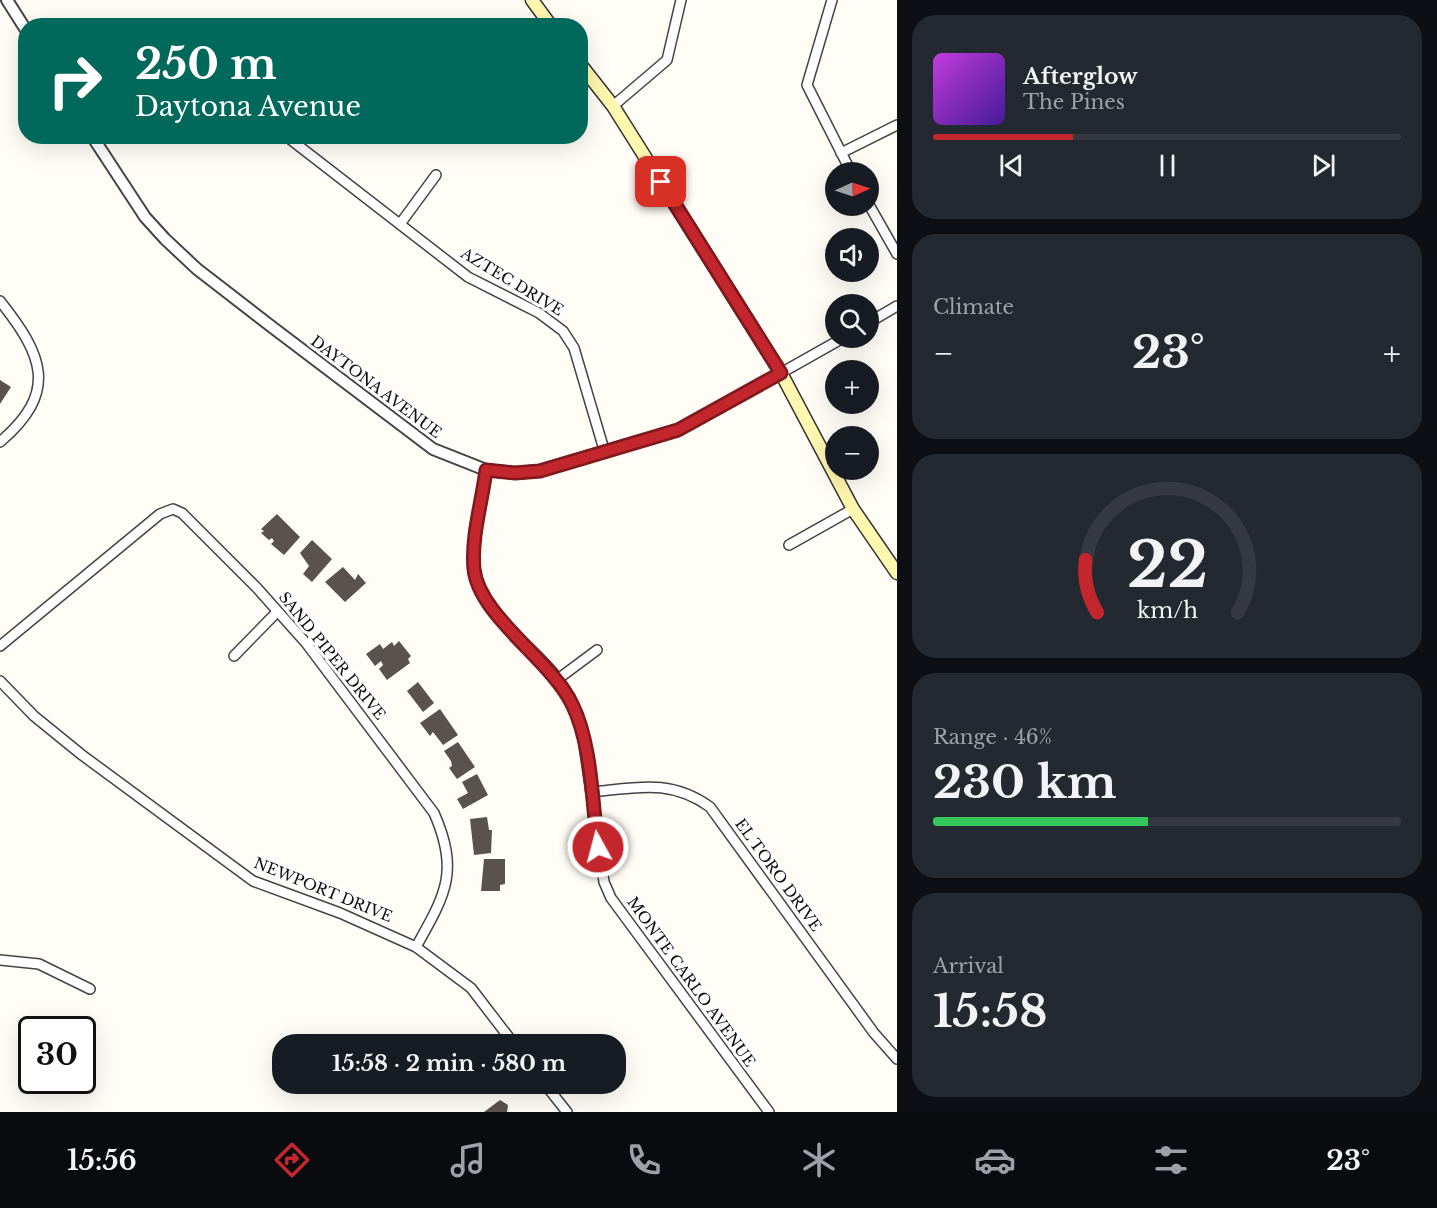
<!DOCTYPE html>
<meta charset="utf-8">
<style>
body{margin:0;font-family:"Libre Baskerville",serif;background:#242831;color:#f1f3f6;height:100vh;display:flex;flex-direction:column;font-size:22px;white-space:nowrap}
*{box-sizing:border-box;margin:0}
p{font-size:20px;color:#9ea1a6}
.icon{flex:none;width:33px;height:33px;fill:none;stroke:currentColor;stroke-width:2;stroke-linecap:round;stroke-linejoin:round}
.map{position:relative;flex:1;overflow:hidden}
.sheet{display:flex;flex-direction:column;gap:15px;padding:15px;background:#0d0f14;width:540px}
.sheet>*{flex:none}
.banner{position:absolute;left:18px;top:18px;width:570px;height:126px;border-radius:24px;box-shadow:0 6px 24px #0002;background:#00695c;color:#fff;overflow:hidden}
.needle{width:39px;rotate:87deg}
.controls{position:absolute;left:825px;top:162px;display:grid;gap:12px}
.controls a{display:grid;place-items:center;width:54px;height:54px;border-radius:50%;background:#171b24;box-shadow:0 6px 24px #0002;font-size:30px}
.speed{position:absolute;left:18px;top:1016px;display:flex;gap:12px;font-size:30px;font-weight:700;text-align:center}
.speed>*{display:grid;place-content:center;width:78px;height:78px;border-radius:50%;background:#171b24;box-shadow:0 6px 24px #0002;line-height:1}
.speed .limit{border:3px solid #111;border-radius:9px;background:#fff;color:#111}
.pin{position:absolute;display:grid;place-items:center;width:51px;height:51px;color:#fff;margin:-26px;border-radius:12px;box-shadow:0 3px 9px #0006}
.me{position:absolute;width:66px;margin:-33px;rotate:353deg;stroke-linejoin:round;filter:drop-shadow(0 0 4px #0008)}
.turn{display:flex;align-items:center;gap:21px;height:126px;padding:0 18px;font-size:27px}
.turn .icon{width:78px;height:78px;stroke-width:2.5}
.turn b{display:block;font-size:42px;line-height:51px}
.big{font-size:45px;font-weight:700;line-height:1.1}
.sheet .tile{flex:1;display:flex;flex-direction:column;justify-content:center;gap:9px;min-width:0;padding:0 21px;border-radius:24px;background:#242831}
.sheet .dial{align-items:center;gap:0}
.dial svg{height:156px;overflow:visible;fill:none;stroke:#363941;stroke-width:7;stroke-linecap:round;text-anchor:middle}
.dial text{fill:#f1f3f6;stroke:none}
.song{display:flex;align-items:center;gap:18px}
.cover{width:72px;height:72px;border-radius:9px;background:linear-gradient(135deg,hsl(290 70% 55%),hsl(260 70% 35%))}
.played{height:6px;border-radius:3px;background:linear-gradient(90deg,#c4262e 30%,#363941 30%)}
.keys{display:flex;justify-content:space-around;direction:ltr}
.heat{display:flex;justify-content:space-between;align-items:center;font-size:33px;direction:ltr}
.charge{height:9px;border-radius:4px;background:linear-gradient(90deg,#34c759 46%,#363941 0)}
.trip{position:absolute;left:272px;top:1034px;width:354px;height:60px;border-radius:24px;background:#171b24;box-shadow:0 6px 24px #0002;font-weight:700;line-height:60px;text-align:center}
.tab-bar{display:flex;height:96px;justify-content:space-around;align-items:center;background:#090b0e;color:#9ea1a6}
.tab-bar .icon{width:42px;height:42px}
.tab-bar .selected{color:#c4262e}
.tab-bar b{font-size:27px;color:#f1f3f6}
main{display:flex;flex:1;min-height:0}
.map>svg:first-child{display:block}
.building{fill:#5a524d}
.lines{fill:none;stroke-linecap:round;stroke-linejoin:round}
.minor-casing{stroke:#444;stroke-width:12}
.tertiary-casing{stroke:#444;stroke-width:14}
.secondary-casing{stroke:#333;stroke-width:15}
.minor{stroke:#fff;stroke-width:9}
.tertiary{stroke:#fff;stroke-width:10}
.secondary{stroke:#fff6b0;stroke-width:12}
.route-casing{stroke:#7f191e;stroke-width:15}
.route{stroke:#c4262e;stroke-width:10}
.labels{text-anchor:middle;stroke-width:6;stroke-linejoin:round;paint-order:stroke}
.street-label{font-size:15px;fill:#111;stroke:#fff}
</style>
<main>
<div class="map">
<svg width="897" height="1112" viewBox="0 0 897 1112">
<rect width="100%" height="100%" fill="#fffdf5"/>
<!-- building -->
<g class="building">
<path d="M0,380L11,387L0,404Z"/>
<path d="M277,514L300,537L284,555L271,544L274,541L272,538L269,540L261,533L264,531L261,529Z"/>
<path d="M312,540L332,559L312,582L303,574L309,566L300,553Z"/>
<path d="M343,567L355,580L358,574L366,583L345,602L325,582Z"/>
<path d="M399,641L411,656L408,659L410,663L387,680L379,669L383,665L381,661L375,666L366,654L380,644L383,649L392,642L394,646Z"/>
<path d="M418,682L434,703L423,712L407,691Z"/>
<path d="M440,709L458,735L443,745L433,732L430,736L420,723Z"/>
<path d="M458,742L475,767L457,779L449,768L452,766L451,761L444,751Z"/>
<path d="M477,774L488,795L463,809L457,799L468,793L462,782Z"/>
<path d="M487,817L489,830H492L491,853L474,855L470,819Z"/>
<path d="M484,859H505V884L500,885V891H481Z"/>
<path d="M500,1100L508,1105L507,1112H484Z"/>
</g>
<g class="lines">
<!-- minor casing -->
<g class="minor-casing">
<g id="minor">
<path d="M832,0L807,85L851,172"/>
<path d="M613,106L667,60L681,0"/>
<path d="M286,136L468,277L539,313L563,331L574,348L605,453"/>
<path d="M841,153L897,125"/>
<path d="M868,203L897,254"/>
<path d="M400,224L436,175"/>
<path d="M0,301C43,355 59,392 0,442"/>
<path d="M868,323L897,306"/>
<path d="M781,373L843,338"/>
<path d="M486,470C482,499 470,541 475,571C481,616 533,644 558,679C568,692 575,709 581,724L604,882L611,898L769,1112"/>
<path d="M789,545L853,509"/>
<path d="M0,646L160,514L173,509L182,513L257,588L306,643L434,813C460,872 445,895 416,947"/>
<path d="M234,656L277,612"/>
<path d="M558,679L597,650"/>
<path d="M0,681L34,716L82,755L253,881L340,913L416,947L471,988L514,1044"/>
<path d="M591,792C636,788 670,778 710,807L874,1033L897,1059"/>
<path d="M0,960L39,964L90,989"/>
<path d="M544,1083L567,1112"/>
</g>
</g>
<!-- tertiary casing -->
<g class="tertiary-casing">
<g id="tertiary">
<path d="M7,0L26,30"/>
<path d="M92,136L145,217L165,239L197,269L272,327L433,449L486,470L515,473L539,471L678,430L781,373"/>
</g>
</g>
<!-- secondary casing -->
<g class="secondary-casing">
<g id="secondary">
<path d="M532,0L551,26"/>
<path d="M580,64L613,106L781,373L853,509L897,573"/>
</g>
</g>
<!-- minor -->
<use href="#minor" class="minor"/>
<!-- tertiary -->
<use href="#tertiary" class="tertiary"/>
<!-- secondary -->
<use href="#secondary" class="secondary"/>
</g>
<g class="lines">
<!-- route casing -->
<g class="route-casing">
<path id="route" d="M598,847C592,803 592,744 572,704C551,660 479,616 474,569C471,537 482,502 486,470L515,473L540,471L678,430L781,373L661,182"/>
</g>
<!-- route -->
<use href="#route" class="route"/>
</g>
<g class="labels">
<!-- street labels -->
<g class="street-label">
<text transform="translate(512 282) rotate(31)" y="5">AZTEC DRIVE</text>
<text transform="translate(376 387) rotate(37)" y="5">DAYTONA AVENUE</text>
<text transform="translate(332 656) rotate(51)" y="5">SAND PIPER DRIVE</text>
<text transform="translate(778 875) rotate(54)" y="5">EL TORO DRIVE</text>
<text transform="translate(323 890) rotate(22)" y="5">NEWPORT DRIVE</text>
<text transform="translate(691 982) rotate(54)" y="5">MONTE CARLO AVENUE</text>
</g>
</g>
</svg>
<div class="controls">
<a><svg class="needle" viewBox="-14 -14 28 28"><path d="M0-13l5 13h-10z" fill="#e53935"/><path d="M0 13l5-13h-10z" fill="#9ea1a6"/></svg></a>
<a><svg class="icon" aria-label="sound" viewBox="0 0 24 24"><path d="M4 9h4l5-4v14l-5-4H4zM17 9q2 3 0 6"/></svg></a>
<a><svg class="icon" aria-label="search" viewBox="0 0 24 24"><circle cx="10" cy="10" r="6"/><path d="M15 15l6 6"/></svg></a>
<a>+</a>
<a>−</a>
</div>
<div class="speed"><div class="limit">30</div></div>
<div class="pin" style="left:661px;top:182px;background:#d93025"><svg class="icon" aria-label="arrive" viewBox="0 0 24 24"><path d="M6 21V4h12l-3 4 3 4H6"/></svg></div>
<svg class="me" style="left:598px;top:847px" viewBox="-20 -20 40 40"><circle r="17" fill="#c4262e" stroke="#fff" stroke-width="3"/><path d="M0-11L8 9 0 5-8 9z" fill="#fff"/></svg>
<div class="trip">15:58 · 2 min · 580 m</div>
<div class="banner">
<div class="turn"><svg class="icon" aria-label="right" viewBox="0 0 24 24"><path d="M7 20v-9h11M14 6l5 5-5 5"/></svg><div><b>250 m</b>Daytona Avenue</div></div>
</div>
</div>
<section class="sheet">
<div class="tile">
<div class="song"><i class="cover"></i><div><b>Afterglow</b><p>The Pines</p></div></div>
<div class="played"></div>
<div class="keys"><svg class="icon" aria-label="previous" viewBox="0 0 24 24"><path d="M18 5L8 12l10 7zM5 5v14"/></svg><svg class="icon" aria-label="pause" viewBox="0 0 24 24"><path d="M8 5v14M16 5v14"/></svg><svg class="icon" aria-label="next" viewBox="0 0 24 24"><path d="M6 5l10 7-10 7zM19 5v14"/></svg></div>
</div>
<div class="tile"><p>Climate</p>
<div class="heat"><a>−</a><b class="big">23°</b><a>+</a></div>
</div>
<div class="tile dial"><svg viewBox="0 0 100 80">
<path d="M14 69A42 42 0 1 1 86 69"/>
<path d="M14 69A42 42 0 0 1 8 42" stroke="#c4262e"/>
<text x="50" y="56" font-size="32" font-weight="700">22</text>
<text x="50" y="72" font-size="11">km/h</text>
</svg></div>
<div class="tile"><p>Range · 46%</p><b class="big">230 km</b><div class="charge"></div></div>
<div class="tile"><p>Arrival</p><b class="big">15:58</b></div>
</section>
</main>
<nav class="tab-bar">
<b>15:56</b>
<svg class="icon selected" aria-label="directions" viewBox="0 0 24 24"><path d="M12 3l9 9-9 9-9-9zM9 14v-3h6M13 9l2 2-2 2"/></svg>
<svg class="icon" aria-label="music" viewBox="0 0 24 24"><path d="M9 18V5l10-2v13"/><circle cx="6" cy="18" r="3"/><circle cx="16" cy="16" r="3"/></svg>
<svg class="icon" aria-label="phone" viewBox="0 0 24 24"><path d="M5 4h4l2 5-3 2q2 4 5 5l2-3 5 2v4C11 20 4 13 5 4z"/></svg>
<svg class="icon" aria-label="climate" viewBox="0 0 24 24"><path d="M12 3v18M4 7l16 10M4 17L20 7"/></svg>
<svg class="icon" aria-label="car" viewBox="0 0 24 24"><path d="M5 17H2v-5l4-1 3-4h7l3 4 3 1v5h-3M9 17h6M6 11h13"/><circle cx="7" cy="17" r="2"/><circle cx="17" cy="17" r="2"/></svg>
<svg class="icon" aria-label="filters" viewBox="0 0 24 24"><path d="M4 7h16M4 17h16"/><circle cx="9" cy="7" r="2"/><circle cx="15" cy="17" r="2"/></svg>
<b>23°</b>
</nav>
